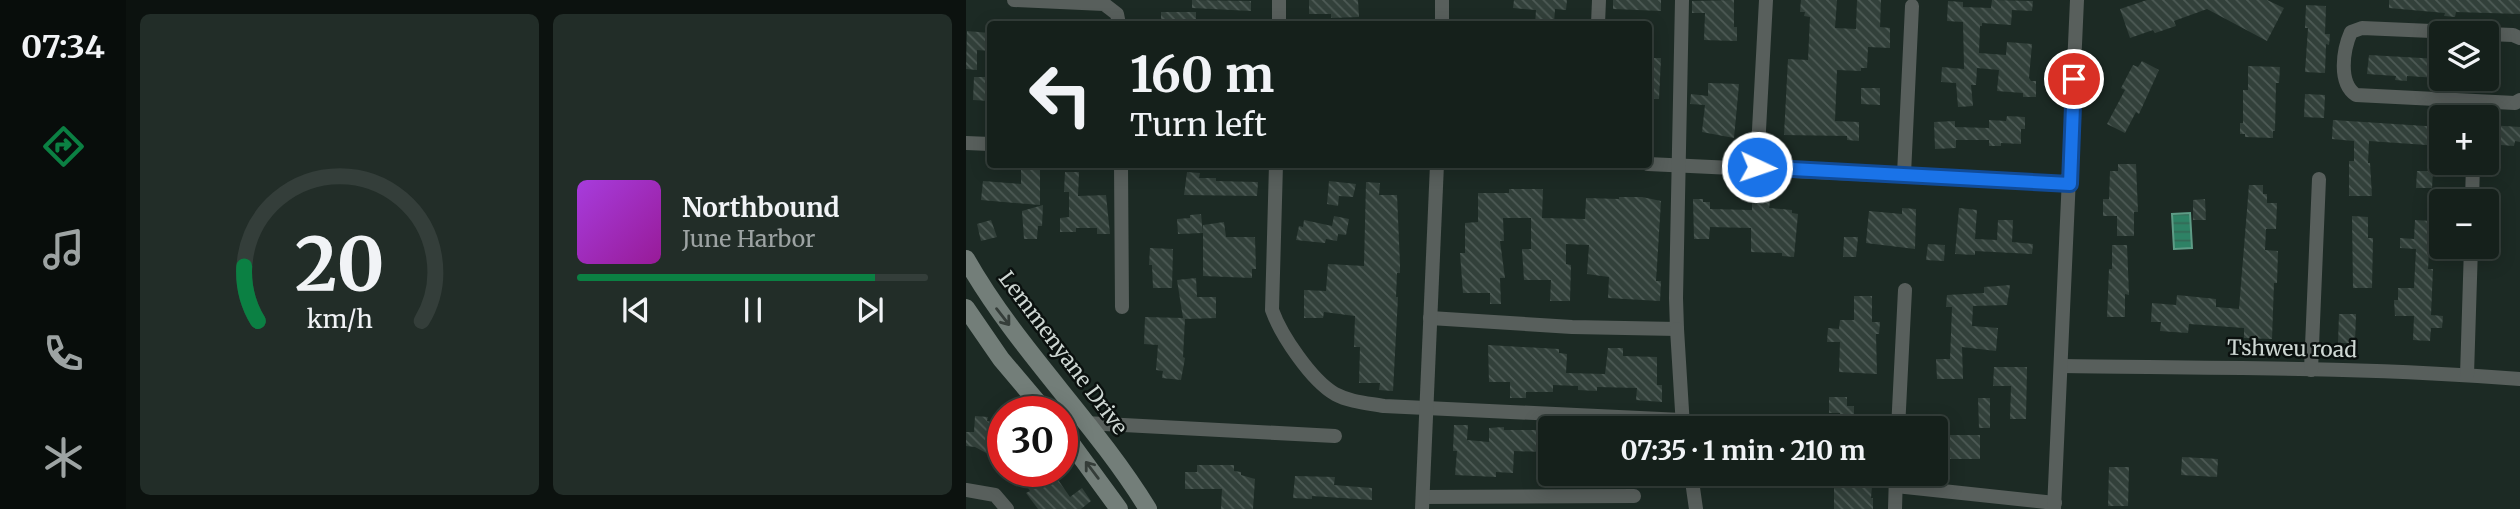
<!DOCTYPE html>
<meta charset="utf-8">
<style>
body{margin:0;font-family:Merriweather,serif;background:#222d28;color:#f1f3f6;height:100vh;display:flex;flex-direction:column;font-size:26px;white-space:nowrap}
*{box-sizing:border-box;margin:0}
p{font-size:23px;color:#9da3a3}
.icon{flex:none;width:38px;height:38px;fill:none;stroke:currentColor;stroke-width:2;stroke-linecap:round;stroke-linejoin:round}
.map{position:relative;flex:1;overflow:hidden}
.drawer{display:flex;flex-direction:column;gap:14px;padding:14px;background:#0c120f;width:840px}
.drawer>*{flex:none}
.banner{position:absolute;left:21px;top:21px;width:665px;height:147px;border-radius:7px;box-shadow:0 4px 18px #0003,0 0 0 2px #343e3a;background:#15201b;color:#f1f3f6;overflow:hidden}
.fabs{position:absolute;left:1463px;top:21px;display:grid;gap:14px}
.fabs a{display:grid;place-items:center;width:70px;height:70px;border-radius:7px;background:#15201b;box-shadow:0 4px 18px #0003,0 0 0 2px #343e3a;font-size:35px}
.speed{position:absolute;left:21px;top:396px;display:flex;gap:14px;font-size:35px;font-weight:700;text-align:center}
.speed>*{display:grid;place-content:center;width:91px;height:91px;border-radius:50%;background:#15201b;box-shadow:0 4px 18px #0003,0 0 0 2px #343e3a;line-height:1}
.speed .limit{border:10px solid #d22;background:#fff;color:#111}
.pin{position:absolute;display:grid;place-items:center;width:60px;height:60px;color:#fff;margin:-30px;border:4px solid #fff;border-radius:50%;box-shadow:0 2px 7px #0007}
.me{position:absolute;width:77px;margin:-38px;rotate:93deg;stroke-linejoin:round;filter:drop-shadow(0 0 5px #0008)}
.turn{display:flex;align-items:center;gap:24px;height:147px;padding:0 28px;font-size:32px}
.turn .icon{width:91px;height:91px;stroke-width:2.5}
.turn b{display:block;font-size:49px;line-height:60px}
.drawer .tile{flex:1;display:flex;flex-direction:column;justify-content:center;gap:10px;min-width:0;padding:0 24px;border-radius:10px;background:#222d28}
.drawer .dial{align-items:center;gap:0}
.dial svg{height:182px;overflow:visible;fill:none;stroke:#343e3a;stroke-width:7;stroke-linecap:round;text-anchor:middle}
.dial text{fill:#f1f3f6;stroke:none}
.song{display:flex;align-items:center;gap:21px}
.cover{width:84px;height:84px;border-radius:10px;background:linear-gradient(135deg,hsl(280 70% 55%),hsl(300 70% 35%))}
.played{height:7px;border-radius:4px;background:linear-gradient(90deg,#0b8043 85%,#343e3a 85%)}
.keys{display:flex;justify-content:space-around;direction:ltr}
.drawer .tiles{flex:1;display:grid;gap:14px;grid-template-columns:repeat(2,1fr)}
.trip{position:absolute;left:572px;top:416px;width:410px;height:70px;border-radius:7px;background:#15201b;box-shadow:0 4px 18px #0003,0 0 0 2px #343e3a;font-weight:700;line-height:70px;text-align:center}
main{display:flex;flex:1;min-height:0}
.tabs{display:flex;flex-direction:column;width:126px;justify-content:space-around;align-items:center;background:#080d0b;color:#9da3a3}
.tabs .icon{width:49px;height:49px}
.tabs .current{color:#0b8043}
.tabs b{font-size:32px;color:#f1f3f6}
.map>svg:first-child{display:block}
.water{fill:url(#water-rules);stroke:#5e9c86;stroke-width:2}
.building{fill:url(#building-back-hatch)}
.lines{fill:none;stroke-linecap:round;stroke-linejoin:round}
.minor{stroke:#585f5c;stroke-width:14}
.secondary{stroke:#737e79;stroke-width:18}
.oneway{stroke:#353d39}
.route-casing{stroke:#114b97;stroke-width:18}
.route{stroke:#1a73e8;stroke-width:12}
.labels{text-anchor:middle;stroke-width:5;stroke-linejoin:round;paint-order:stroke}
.street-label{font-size:21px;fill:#ced7d3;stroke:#0b110f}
</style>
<main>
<nav class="tabs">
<b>07:34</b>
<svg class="icon current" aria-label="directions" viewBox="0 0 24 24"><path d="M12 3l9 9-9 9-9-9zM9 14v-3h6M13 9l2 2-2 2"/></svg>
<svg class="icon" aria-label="music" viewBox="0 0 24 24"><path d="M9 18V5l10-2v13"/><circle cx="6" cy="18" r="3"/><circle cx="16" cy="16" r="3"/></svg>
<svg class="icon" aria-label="phone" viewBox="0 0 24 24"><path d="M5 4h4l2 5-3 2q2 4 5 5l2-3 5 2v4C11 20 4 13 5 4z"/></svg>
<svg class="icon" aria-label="climate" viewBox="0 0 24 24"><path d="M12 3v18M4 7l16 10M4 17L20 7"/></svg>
</nav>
<section class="drawer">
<div class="tiles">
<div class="tile dial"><svg viewBox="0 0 100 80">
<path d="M14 69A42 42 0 1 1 86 69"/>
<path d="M14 69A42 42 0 0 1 8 45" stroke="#0b8043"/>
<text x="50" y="56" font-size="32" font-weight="700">20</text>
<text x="50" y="72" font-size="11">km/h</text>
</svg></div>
<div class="tile">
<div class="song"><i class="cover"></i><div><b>Northbound</b><p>June Harbor</p></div></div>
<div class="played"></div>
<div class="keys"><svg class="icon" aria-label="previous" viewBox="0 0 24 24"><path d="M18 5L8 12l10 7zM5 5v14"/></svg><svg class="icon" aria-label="pause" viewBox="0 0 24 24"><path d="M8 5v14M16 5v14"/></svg><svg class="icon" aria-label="next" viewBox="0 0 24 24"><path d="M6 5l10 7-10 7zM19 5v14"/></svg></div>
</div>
</div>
</section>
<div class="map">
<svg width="1554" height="509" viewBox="0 0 1554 509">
<defs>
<pattern id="water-rules" width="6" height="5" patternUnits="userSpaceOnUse" patternTransform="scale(1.75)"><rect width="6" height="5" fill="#2e8265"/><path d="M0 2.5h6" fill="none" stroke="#346856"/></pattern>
<pattern id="building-back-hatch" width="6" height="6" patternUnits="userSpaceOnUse" patternTransform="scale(1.75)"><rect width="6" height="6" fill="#32403a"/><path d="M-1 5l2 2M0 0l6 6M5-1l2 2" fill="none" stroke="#4e5b56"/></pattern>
</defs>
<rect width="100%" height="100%" fill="#1c2a24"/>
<!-- water -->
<path class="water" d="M1224,213L1226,248L1208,249L1206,214Z"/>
<!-- building -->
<g class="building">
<path d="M226,0L285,1V11L226,8Z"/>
<path d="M343,0H392L393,17L365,18V14H343Z"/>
<path d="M548,0H601L600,10L589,9L588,24H569L570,10L547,8Z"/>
<path d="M647,0H695V11L647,9Z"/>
<path d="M768,0V27H771V41L738,40L739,13H726V1Z"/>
<path d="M835,0H871L869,28L890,29L891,0H915L914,27L924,28V48L902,47L901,68H895V71L871,70L869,121L893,122V141L881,140V136L818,135L822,59L842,60L844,17L838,16L839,12H834Z"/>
<path d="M1026,0L1067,1L1066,11L1046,10L1045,25L1016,23V26H1014L1013,53L1040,55L1041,42L1066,44L1063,78L1065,81H1070V97H1057V93L1031,91L1033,70L1011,68L1010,85H1005L1007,106L992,107L990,83L975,82L976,67L998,69L997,22L981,21L982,1L997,2V7L1025,8Z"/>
<path d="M1181,0H1301L1318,8L1301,41L1241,9L1208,21L1210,26L1189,33L1187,30L1164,38L1154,9Z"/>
<path d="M1423,0H1554V14L1490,12L1489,17L1478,16L1479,13L1423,8Z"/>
<path d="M1340,5L1360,6L1359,34H1364L1363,45L1360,44L1359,73L1339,72L1342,28H1339Z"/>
<rect x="195" y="12" width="35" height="12"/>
<path d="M1,31L24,33V51L11,50V70L0,69Z"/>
<path d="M1403,55L1473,59L1472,78L1441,76V81L1429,80L1430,76L1401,74Z"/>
<path d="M682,58H695L693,99H682Z"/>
<path d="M1176,61L1193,70L1173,114L1170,112L1159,133L1141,124L1159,90L1155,88L1167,65L1172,67Z"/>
<path d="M1282,66L1314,67L1313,83H1310L1309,131H1307V138L1279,137V134H1274V123H1277V90H1282Z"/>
<path d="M8,77H24V101L7,100Z"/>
<path d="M742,83L773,84L768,138L736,132L739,105L724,104L725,94L742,96Z"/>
<path d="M895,88H914V105L895,104Z"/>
<path d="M1339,94L1359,95L1358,118L1338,117Z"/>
<path d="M1041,116L1059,117V129H1055V144L1035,143V146H1023V140H990V148L969,149L968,122L989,121V127L1023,128V120L1040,121Z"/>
<path d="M1367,120L1475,127V146L1403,141L1402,163H1404L1406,196H1383V161H1388V141L1366,139Z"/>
<path d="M1523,125L1554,127V142L1549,141L1548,146L1522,144Z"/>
<path d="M1152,164H1170L1172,212H1168V236H1151V216H1137V199H1143L1144,171H1152Z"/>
<path d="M55,166H74V205L15,200L17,181L55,184Z"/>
<path d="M1451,171H1467L1466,188H1450Z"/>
<path d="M99,172H113L112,196L140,195L144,234H131V228H110V232H94V218L103,217V192H98Z"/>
<path d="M221,172L234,173L233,178H250V181L292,182L291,196L218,195Z"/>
<path d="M363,181L390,184L387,197L373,196L372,206L361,204Z"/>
<path d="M400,182L414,183L413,195H431L434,265V273H431L430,297H432L427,391L413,390L414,383H393L394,347H388L389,316L358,312L357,318H338V290L360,291L362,264L398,266Z"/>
<path d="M1283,185H1297V194H1301V203H1311L1310,229H1300L1299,250L1312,251L1311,283H1308L1306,339L1278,338V328L1223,324L1222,333L1194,331L1195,322H1185L1186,303L1210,305L1211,295L1250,299V307L1273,309Z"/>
<path d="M543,189H577L576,218L619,219L620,198L653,199V197H676L695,201L690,281H695L694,301L642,298L643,277L621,274L623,245L600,244V264L605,265L604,301H584L585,280H558L556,249H565V218H537L538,241H534L539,278H534L535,304H524V293H497L494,253H499V223L512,222V193H543Z"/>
<path d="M727,199H737V202H744V209L786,210V201L804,202L803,208L826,210V213L832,214L828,257L816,256V253L785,252V228L744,227L743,239H728Z"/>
<path d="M1239,199L1240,220H1227V200Z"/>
<path d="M77,205L76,226H72L71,239H58L56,211Z"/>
<path d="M936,208L950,209L949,249L900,243L903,211L936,214Z"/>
<path d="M993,208L1011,210L1009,239L1031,240L1032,220H1047L1046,242L1067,244L1066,254L1009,251V255L989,254Z"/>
<path d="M235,214L237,233L212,234L211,219L224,218V215Z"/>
<path d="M368,216L383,219L380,235L372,234L371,241L360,239L359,243L330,240L333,226L337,227L338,220L366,226Z"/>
<path d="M1386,216L1402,217V238H1407L1406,288H1387Z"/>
<path d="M25,220L31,237L15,241L11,224Z"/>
<path d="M1449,220L1465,221L1462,269H1467L1465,315L1477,316L1476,328H1465L1464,341L1447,340L1448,316H1429L1428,300H1432V288H1448L1450,249L1434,248V238L1448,239Z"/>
<path d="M258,222L260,237H289L290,269H286V278L237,276V225Z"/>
<path d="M878,237H892L890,257H877Z"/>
<path d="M962,244L979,245L978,261L960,260Z"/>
<path d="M1146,245H1161L1163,295L1159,294V317H1141L1143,269H1146Z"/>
<path d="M184,248L207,249L206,288H187L186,265H183Z"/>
<path d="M230,278L231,297H250V318L219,319L217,357L219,358L215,380L196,378L197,371L190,370L192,345L178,344L179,317L217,318L211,280Z"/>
<path d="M1044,285L1041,305L1007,306L1006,326L1032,328L1030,351L996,347L997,379H971L970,359H984L986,307H980L981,295L1018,293V287Z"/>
<path d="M888,296H906V322H914L913,334H910L911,374L873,372L874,342H861L862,328L873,329L874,320H888Z"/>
<path d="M1373,314H1390L1389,343H1372Z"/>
<path d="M522,345L593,349V353L601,354L600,373L639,374L642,348H657V356L691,357V385H696V402L670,400L671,388L631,387V391L612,390V386L587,385V392H560V398H544V382H523Z"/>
<path d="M1028,367H1061L1060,419H1044L1045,386H1027Z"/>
<path d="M863,397H881V406H888V429H874V413H863Z"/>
<path d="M1012,398H1024V428H1013Z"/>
<path d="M9,416L22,417L21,421L37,425V462L9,447L0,446V432H8Z"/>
<path d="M488,425H502L501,440L523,442V428L538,427V430H584V445H579V452L548,451L547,473L530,472V477L489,475L491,451H487Z"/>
<rect x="972" y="435" width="42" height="24"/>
<path d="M1216,457L1252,459L1251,477L1215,475Z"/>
<path d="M231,465H268V471L275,472V475L289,479L287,509H255L256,489H219V472H231Z"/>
<path d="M1143,467H1163L1162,506H1142Z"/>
<path d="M84,471H86L104,497L116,488L125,501L115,509H72L60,493L64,491L60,485Z"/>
<path d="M857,474L907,475L905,498H907V509H868V486H857Z"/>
<path d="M329,476L369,477L368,485L406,488V500L346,496V499L327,498Z"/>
</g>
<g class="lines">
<!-- minor -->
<g class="minor">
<path d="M48,0L138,4L151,14L153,24"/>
<path d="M313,24V0"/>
<path d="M476,24V0"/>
<path d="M632,24L633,0"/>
<path d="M1512,33L1396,28L1385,32C1377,50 1372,83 1390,95L1549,103L1554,100"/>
<path d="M1521,34L1547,35L1554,38"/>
<path d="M0,143L24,144"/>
<path d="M155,164L156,307"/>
<path d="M310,164L306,310C315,335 345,380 369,394C384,402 401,403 418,406L716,420"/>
<path d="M682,164L1104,184"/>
<path d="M791,167L800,0"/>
<path d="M938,174L946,6"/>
<path d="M1506,201L1507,163"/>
<path d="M464,318L606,327L711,329L710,298L716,0"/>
<path d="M711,329L717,427"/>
<path d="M1096,366C1249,368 1402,367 1554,379"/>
<path d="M1345,370L1353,179"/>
<path d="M1501,375L1505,247"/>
<path d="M119,423L369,436"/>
<path d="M932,429L939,290"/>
<path d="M725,474L730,509"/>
<path d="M930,486L1089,503"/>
<path d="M0,490L29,495L41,509"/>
<path d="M457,497L668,496"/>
<path d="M456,509L471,164"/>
<path d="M929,509L930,474"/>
<path d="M1088,509L1111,0"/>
</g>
<!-- secondary -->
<g class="secondary">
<path d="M0,259C51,349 128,421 182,509"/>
<path d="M0,308L35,359L79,411"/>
<path d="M96,431L153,509"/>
</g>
</g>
<!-- one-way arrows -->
<defs><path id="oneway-shaft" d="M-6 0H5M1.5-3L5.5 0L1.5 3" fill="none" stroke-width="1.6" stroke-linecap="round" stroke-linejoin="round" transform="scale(1.75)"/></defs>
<g class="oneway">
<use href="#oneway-shaft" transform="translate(37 317) rotate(52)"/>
<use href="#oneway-shaft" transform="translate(126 470) rotate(-127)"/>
</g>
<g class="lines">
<!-- route casing -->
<g class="route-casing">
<path id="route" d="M791,167L1104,184L1108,79"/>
</g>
<!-- route -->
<use href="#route" class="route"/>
</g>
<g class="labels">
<!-- street labels -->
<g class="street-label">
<text transform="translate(1326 349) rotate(1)" y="7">Tshweu road</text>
<text transform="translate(97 353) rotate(53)" y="7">Lemmenyane Drive</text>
</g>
</g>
</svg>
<div class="fabs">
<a><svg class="icon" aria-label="layers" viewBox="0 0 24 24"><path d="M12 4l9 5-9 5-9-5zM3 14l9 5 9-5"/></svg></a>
<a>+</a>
<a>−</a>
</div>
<div class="speed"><div class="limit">30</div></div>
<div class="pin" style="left:1108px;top:79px;background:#d93025"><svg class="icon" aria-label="arrive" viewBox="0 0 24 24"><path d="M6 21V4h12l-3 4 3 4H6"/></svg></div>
<svg class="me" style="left:791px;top:167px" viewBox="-20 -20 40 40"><circle r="17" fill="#1a73e8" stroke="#fff" stroke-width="3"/><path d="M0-11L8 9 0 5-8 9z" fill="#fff"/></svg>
<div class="trip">07:35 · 1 min · 210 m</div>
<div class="banner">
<div class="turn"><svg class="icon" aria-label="left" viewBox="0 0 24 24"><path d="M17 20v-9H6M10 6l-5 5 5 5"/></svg><div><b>160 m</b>Turn left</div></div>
</div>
</div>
</main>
